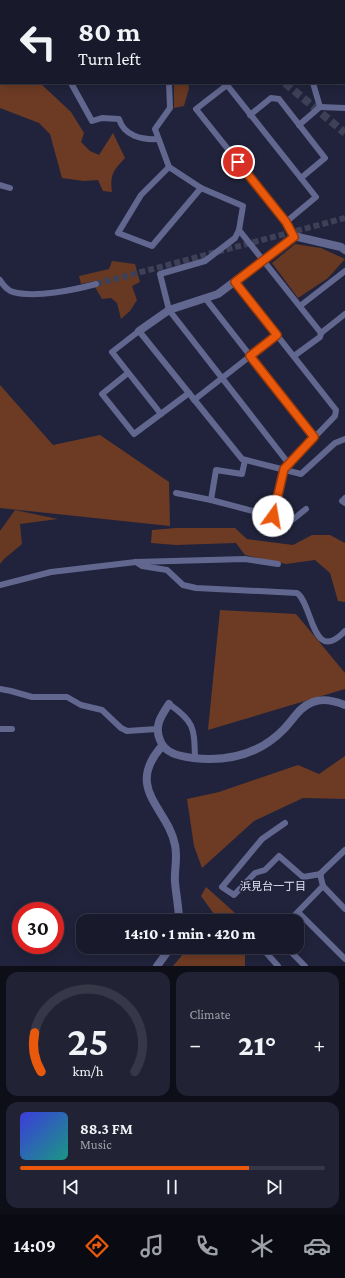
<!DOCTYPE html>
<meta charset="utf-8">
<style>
body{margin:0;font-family:"Crimson Pro","Noto Sans JP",serif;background:#212334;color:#f1f3f6;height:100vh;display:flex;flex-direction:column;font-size:15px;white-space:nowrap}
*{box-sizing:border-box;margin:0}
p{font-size:13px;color:#9fa1a9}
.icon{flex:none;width:22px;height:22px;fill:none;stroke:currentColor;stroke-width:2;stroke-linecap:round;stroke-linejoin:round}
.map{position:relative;height:966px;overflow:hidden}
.details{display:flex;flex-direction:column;gap:6px;padding:6px;background:#0d0e18;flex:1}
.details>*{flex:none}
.banner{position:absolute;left:0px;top:0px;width:345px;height:84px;box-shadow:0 2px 10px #0003,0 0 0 1px #363848;background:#181a2c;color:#f1f3f6;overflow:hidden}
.speed{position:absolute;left:12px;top:902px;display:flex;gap:8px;font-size:20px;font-weight:700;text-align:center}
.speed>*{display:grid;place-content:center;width:52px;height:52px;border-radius:50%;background:#181a2c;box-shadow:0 2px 10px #0003,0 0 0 1px #363848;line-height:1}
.speed .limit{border:6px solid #d22;background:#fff;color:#111}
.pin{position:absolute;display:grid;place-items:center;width:34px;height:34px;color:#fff;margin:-17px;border:2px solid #fff;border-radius:50%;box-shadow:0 1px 4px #0007}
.me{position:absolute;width:44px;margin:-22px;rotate:13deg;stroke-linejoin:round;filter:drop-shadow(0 0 3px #0008)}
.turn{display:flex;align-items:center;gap:14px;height:84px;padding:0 12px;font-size:18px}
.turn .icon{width:52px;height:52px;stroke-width:2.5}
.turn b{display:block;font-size:28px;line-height:34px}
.big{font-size:30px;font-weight:800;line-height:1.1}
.details .card{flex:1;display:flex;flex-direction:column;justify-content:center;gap:6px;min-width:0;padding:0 14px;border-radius:12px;background:#212334}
.details .dial{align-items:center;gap:0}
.dial svg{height:104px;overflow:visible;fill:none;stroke:#363848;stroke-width:7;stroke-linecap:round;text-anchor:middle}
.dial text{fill:#f1f3f6;stroke:none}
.song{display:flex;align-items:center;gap:12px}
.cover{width:48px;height:48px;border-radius:6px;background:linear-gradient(135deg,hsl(240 70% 55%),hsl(170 70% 35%))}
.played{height:4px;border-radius:2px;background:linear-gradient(90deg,#ea580c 75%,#363848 75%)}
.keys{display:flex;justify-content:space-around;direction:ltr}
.heat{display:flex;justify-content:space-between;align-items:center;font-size:22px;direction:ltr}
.details .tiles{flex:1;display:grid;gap:6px;grid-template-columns:1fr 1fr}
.card:last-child{grid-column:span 2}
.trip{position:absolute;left:76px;top:914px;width:228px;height:40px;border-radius:12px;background:#181a2c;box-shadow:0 2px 10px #0003,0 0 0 1px #363848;font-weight:800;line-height:40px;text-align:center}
.tabs{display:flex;height:64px;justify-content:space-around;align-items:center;background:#0a0a12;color:#9fa1a9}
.tabs .icon{width:28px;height:28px}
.tabs .selected{color:#ea580c}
.tabs b{font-size:18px;color:#f1f3f6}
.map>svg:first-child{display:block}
.green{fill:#673822}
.forest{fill:#6d3b24}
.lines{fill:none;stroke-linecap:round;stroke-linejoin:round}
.minor-tunnel{stroke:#3d4057;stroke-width:6;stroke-dasharray:6 3;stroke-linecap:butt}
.tertiary-tunnel{stroke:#3d4057;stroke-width:8;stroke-dasharray:8 4;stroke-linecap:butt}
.minor{stroke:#62678f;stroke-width:6}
.tertiary{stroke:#62678f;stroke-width:8}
.route-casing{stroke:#983908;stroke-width:10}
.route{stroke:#ea580c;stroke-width:7}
.labels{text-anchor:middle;stroke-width:3;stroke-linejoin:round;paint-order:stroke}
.neighbourhood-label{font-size:11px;fill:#e0e3f4;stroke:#20233b}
</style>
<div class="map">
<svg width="345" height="966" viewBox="0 0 345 966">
<rect width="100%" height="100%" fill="#20233b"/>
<!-- green -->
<g class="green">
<path d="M174,83H188L189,88L184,106L174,108Z"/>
<path d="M295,244L321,248L345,259L328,278L298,298L272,263Z"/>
<path d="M112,261L135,264L140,282L132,286L137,300L130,311L121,319L117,303L111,298L102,299L95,287L94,281L81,284L79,276L109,269Z"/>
<path d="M15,510L58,519L20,524L22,544L4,559L0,564V531Z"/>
</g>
<!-- forest -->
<g class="forest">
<path d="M0,78L1,83H40L71,112L84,133L81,142L90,151L99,155L113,133L125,158C113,171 110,174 112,192L103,191L98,180L84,181L62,178L50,134L39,123L0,108Z"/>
<path d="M0,385L53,445L100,435L169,482L170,526L0,508Z"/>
<path d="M176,528H235L247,539L293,545L312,535H330L345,543V602L338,601L330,573L315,560L286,564L245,555L236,543L176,545L151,543L152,530Z"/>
<path d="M220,610L296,614L345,673V689L208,730Z"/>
<path d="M345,756V799L303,798L254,821L202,868L194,846L187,799L219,792L298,765L319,774Z"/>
<path d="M206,887L244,921H219L201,896Z"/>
<path d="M189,947H245V966H173Z"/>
</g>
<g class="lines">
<!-- minor-tunnel -->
<path class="minor-tunnel" d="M96,284L345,218"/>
<!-- tertiary-tunnel -->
<path class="tertiary-tunnel" d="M285,83L345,133"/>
<!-- minor -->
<g class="minor">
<path d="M294,0L295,1"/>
<path d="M0,57L1,58"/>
<path d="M71,83L92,121L102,118L119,119C124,136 142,140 158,139"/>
<path d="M169,83L170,108L155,129L169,167L201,188L243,206L239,230L235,238L205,261L160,274L169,310L289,464"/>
<path d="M320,107L345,108"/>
<path d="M250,115L271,98L279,99L325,158L301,178"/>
<path d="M299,125L320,107L313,83"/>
<path d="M169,167L141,195L118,233L152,246L201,188"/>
<path d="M0,185L10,188"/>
<path d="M286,222L316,197L227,85L196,109L286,222L294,237"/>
<path d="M239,230L321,333"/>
<path d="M0,280C3,285 7,290 13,292C36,298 74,290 96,284"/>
<path d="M235,282L336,410L335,416L284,469L273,516"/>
<path d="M205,298L314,437"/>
<path d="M300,306L345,271"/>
<path d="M294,356L320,337L321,333L345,314"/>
<path d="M128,373L102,394L134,434L189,393"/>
<path d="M194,400L277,335"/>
<path d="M161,414L112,352L139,331L242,459L301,474L335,443L345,439"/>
<path d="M176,493L211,500L291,521L306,509"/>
<path d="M345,498L342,501L345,503"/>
<path d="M211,500L216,470L242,474L245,460"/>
<path d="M136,562L142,566L167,570L183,585L196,588L297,593C313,604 312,666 345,631"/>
<path d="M0,585L51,572L136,562L245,559L278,564"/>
<path d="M0,689L11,691L32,697H67L81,705L102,710L121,728L127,731L157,729"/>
<path d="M169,704C195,722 194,728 195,758"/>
<path d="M0,729H12"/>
<path d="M285,823L262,839L222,887L234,895L255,873L265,870L279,856L303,877L321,874"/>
<path d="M345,850L320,874L323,886L345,909"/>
<path d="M298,912L345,959"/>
<path d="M289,921L323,886"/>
<path d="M263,947L262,948L278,966"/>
<path d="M286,947L305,966"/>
</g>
<!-- tertiary -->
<g class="tertiary">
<path d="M147,0L150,1"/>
<path d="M139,331L169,310L218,294L294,237H298L341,247L345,250"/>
<path d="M169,704C161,716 154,726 160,740C165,754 180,756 193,758C228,762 259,755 284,729C294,719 299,707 313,702C323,698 335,701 345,705"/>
<path d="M162,746C124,789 168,808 175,845C178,858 174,869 175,882C176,895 179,908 179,921"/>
<path d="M157,966L171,947"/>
</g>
</g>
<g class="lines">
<!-- route casing -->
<g class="route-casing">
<path id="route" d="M238,162L286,222L294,237L235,282L277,335L250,356L314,437L284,469L273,516"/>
</g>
<!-- route -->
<use href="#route" class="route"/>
</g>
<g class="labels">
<!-- neighbourhood labels -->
<g class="neighbourhood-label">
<text x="273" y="890">浜見台一丁目</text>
</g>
</g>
</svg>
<div class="speed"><div class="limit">30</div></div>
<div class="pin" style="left:238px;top:162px;background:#d93025"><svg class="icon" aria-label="arrive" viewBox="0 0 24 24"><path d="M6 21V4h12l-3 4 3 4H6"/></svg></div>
<svg class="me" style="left:273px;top:516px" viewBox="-20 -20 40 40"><circle r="19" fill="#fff"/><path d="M0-13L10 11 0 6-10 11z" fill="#ea580c"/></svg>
<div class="trip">14:10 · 1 min · 420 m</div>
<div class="banner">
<div class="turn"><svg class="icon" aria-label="left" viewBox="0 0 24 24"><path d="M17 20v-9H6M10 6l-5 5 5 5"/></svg><div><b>80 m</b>Turn left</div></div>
</div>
</div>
<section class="details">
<div class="tiles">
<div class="card dial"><svg viewBox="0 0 100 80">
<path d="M14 69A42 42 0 1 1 86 69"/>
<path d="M14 69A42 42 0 0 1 9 39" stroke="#ea580c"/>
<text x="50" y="56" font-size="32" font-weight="700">25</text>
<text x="50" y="72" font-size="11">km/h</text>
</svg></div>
<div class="card"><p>Climate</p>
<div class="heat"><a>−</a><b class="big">21°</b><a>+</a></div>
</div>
<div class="card">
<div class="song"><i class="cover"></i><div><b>88.3 FM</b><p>Music</p></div></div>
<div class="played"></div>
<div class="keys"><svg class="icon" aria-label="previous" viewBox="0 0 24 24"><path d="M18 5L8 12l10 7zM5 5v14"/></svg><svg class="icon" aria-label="pause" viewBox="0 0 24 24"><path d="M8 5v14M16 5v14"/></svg><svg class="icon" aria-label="next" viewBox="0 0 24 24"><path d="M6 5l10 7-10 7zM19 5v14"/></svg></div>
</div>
</div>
</section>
<nav class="tabs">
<b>14:09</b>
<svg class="icon selected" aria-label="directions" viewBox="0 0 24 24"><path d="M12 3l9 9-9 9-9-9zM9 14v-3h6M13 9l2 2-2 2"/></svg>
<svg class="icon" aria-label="music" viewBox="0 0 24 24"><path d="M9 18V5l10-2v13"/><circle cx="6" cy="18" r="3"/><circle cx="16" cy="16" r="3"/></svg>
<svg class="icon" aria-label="phone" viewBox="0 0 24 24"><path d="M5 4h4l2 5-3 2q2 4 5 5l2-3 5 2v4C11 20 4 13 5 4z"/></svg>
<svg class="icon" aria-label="climate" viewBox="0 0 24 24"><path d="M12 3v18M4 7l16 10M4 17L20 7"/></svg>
<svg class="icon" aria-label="car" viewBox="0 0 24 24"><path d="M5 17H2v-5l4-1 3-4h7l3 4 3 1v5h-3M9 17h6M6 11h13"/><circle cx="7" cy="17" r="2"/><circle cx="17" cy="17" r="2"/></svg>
</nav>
